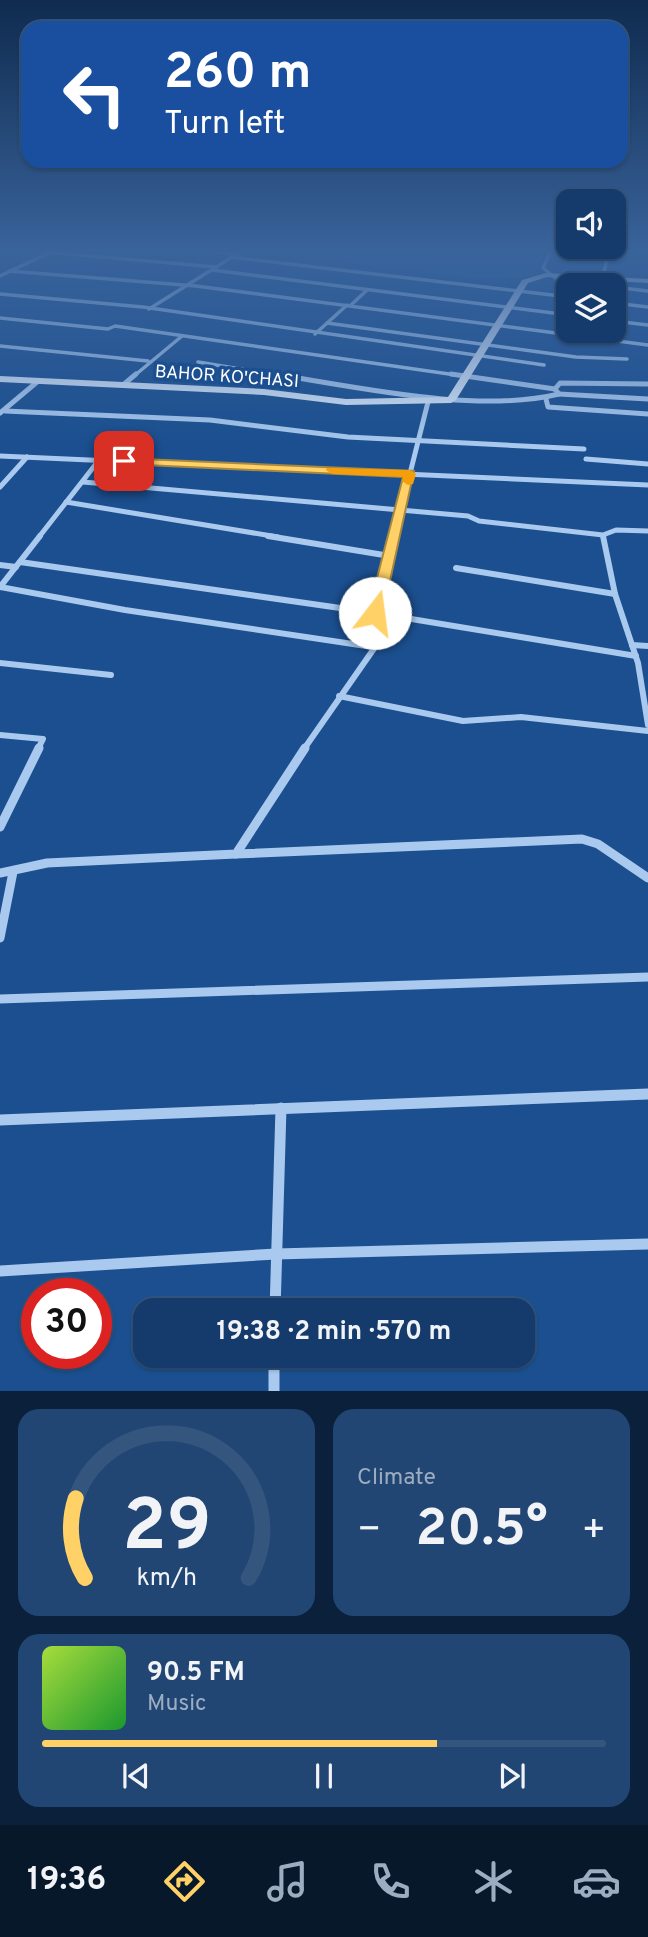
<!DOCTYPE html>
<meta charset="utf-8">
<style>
body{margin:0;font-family:Overpass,sans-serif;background:#214673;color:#f1f3f6;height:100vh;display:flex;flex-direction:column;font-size:26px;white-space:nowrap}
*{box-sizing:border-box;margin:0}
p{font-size:23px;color:#9dadc1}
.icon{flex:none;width:38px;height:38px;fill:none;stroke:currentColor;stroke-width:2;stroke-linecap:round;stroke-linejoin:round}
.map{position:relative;height:1391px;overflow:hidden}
.details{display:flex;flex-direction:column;gap:18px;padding:18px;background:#0b203b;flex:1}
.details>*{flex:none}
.top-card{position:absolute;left:21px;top:21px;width:607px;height:147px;border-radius:21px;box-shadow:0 2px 5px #0004,0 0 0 2px #33557e;background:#1a4fa0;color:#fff;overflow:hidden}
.fabs{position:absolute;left:556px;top:189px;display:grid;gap:14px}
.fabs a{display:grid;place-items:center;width:70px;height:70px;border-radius:14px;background:#143b6b;box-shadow:0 2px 5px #0004,0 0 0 2px #33557e;font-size:35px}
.speed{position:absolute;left:21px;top:1278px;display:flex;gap:14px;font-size:35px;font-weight:700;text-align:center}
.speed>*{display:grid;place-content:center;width:91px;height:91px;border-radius:50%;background:#143b6b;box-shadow:0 2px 5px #0004,0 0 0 2px #33557e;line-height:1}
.speed .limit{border:10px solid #d22;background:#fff;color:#111}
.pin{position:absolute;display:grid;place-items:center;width:60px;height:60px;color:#fff;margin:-30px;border-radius:14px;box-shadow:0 4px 10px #0006}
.me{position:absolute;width:77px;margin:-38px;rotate:15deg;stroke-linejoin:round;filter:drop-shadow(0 0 5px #0008)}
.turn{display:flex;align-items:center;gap:24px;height:147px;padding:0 28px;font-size:32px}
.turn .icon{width:91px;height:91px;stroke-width:2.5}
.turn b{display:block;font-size:49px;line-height:60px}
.big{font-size:52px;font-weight:700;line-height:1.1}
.details .widget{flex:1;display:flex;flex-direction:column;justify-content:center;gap:10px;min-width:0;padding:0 24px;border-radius:21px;background:#214673}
.details .dial{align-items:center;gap:0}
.dial svg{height:182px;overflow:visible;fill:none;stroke:#33557e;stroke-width:7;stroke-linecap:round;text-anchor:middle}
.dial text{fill:#f1f3f6;stroke:none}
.song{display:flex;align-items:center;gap:21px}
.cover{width:84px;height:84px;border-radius:10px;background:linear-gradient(135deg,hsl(80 70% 55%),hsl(130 70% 35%))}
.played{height:7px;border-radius:4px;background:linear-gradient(90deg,#ffd166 70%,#33557e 70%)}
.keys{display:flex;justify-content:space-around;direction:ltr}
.heat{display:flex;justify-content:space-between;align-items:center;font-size:38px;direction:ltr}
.details .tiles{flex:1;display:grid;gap:18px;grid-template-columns:1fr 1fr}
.widget:last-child{grid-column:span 2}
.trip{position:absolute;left:133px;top:1298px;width:402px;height:70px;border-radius:21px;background:#143b6b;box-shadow:0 2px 5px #0004,0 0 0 2px #33557e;font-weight:700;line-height:70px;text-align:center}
.dock{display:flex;height:112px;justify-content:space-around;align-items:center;background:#08182b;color:#9dadc1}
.dock .icon{width:49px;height:49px}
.dock .active{color:#ffd166}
.dock b{font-size:32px;color:#f1f3f6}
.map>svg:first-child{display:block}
.green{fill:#2461a8}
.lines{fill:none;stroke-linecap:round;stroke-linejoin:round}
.street-far4{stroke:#a9c9ee;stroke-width:3.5}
.street-far3{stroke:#a9c9ee;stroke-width:5}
.street-far2{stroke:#a9c9ee;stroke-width:6}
.street-far1{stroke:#a9c9ee;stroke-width:9}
.street{stroke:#a9c9ee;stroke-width:11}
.secondary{fill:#d6e6fa;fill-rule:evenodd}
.route{fill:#ffd166;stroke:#a68842;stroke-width:2}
.slow{fill:#f59e0b}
.labels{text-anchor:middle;stroke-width:7;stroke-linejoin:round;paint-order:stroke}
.far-street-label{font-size:18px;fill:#fff;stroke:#1b4f8f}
</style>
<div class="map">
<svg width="648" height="1391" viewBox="0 0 648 1391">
<rect width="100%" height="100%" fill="#1b4f8f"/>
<!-- green -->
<path class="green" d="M310,252H528L544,253L535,276L480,279L301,257Z"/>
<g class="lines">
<!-- street-far4 -->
<g class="street-far4">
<path d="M46,252L216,267"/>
<path d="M216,252L236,254"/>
<path d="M550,252L543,268L559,281L598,285"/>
<path d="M231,257L569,297"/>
<path d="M212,270L569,315"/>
<path d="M9,271L196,286L648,345"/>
<path d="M0,276L51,252"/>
<path d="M603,278L608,252"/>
<path d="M614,287L648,291"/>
<path d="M0,294L143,307L544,365"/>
<path d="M614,303L648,307"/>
<path d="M351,305L367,290"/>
<path d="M149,309L240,252"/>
<path d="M0,318L108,329L115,326L463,376"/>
<path d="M614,321L648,325"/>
<path d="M327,323L576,357L627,359"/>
<path d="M315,334L347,305"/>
<path d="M0,346L148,361"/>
<path d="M198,362L284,376"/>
<path d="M134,376L182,336"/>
</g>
<!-- street-far3 -->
<g class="street-far3">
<path d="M273,374C358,387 476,414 559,394L555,389"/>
<path d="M451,374L555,389"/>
<path d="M123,385L136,374"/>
<path d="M555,389L560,383L648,384"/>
<path d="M559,394L648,399"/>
<path d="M546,399L548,407L648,414"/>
<path d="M5,411L210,420L348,437L584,449"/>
<path d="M0,413L37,382"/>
<path d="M0,456L648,485"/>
<path d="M586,459L648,464"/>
<path d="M83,482L468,516L479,521L603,535L616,530L648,531"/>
<path d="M0,487L27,457"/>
<path d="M66,502L278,537"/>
<path d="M39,537L99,460"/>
<path d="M394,537L428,402"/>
</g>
<!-- street-far2 -->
<g class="street-far2">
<path d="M268,536L390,556"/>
<path d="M603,536L615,594L638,663L648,725"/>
<path d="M20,562L375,613L636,656"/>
<path d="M0,565L16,567"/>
<path d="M456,568L615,594"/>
<path d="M0,587L125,610L373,647"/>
<path d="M0,587L40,536"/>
<path d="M375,613L394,536"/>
<path d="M632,645L648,646"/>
<path d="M0,663L111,675"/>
<path d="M339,696L463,721L521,717L648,731"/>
<path d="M0,735L43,739L38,749"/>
<path d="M304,749L396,617"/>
</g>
<!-- street-far1 -->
<g class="street-far1">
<path d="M0,827L39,748"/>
<path d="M236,854L582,839L598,844L648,878"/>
<path d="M0,873L47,863L236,854L305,748"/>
<path d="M0,938L13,872"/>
<path d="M0,999L648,977"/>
</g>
<!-- street -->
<g class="street">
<path d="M0,1120L648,1094"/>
<path d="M0,1271L276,1254L648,1244"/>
<path d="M275,1311L281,1108"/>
<path d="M274,1356V1391"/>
</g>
<!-- secondary -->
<path class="secondary" d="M546,273L648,279V283L547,277L528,283L456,400L451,403L346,405L264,395L0,382V376L264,389L346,399L448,397L522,280Z"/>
</g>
<!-- sky -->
<linearGradient id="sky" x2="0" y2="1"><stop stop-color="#0f2b4f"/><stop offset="0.56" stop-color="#39639b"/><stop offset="1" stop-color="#39639b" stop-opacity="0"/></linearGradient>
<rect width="648" height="447" fill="url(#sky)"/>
<!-- route -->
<path class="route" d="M120,458L414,471L383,613L375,618L368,613L403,477L124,464L120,463Z"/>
<!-- slow -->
<path class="slow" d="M327,468L410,470L416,474L413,484L408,485L402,481L403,477L332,474L326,470Z"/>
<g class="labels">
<!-- far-street labels -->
<g class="far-street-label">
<text transform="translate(227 376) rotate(4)" y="6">BAHOR KO'CHASI</text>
</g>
</g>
</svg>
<div class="fabs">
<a><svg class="icon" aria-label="sound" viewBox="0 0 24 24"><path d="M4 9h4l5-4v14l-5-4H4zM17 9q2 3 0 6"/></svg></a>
<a><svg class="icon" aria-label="layers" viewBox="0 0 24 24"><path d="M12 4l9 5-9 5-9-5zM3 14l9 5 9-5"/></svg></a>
</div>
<div class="speed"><div class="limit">30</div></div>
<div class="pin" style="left:124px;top:461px;background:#d93025"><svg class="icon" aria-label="arrive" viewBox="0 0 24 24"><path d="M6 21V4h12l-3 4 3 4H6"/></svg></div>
<svg class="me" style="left:375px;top:613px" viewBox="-20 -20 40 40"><circle r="19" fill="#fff"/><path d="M0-13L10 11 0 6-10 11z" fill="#ffd166"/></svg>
<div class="trip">19:38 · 2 min · 570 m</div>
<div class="top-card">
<div class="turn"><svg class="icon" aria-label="left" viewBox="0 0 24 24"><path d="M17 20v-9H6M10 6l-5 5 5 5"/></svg><div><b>260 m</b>Turn left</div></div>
</div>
</div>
<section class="details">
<div class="tiles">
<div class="widget dial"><svg viewBox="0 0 100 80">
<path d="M14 69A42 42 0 1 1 86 69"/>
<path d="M14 69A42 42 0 0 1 10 34" stroke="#ffd166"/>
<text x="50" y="56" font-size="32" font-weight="700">29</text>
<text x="50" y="72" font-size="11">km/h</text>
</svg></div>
<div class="widget"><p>Climate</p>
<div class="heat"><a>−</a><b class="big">20.5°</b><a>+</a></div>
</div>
<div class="widget">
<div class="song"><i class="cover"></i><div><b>90.5 FM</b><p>Music</p></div></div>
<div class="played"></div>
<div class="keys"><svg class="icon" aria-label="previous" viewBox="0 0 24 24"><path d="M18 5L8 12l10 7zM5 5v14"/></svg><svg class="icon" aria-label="pause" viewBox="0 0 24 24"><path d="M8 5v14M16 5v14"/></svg><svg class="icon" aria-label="next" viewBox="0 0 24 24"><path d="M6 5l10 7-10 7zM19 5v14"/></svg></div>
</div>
</div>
</section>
<nav class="dock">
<b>19:36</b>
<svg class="icon active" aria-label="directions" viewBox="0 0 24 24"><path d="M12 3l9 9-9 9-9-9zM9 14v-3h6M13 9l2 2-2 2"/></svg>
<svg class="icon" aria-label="music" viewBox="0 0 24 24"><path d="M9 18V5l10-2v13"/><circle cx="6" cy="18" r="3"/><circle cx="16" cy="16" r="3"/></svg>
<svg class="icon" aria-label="phone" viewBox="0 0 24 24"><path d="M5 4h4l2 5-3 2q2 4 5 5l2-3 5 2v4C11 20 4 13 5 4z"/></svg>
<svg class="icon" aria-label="climate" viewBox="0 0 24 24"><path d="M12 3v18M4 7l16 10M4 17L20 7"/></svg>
<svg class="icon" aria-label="car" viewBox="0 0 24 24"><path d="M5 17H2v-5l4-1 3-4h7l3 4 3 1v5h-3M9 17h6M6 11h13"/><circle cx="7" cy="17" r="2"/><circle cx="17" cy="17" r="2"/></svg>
</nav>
